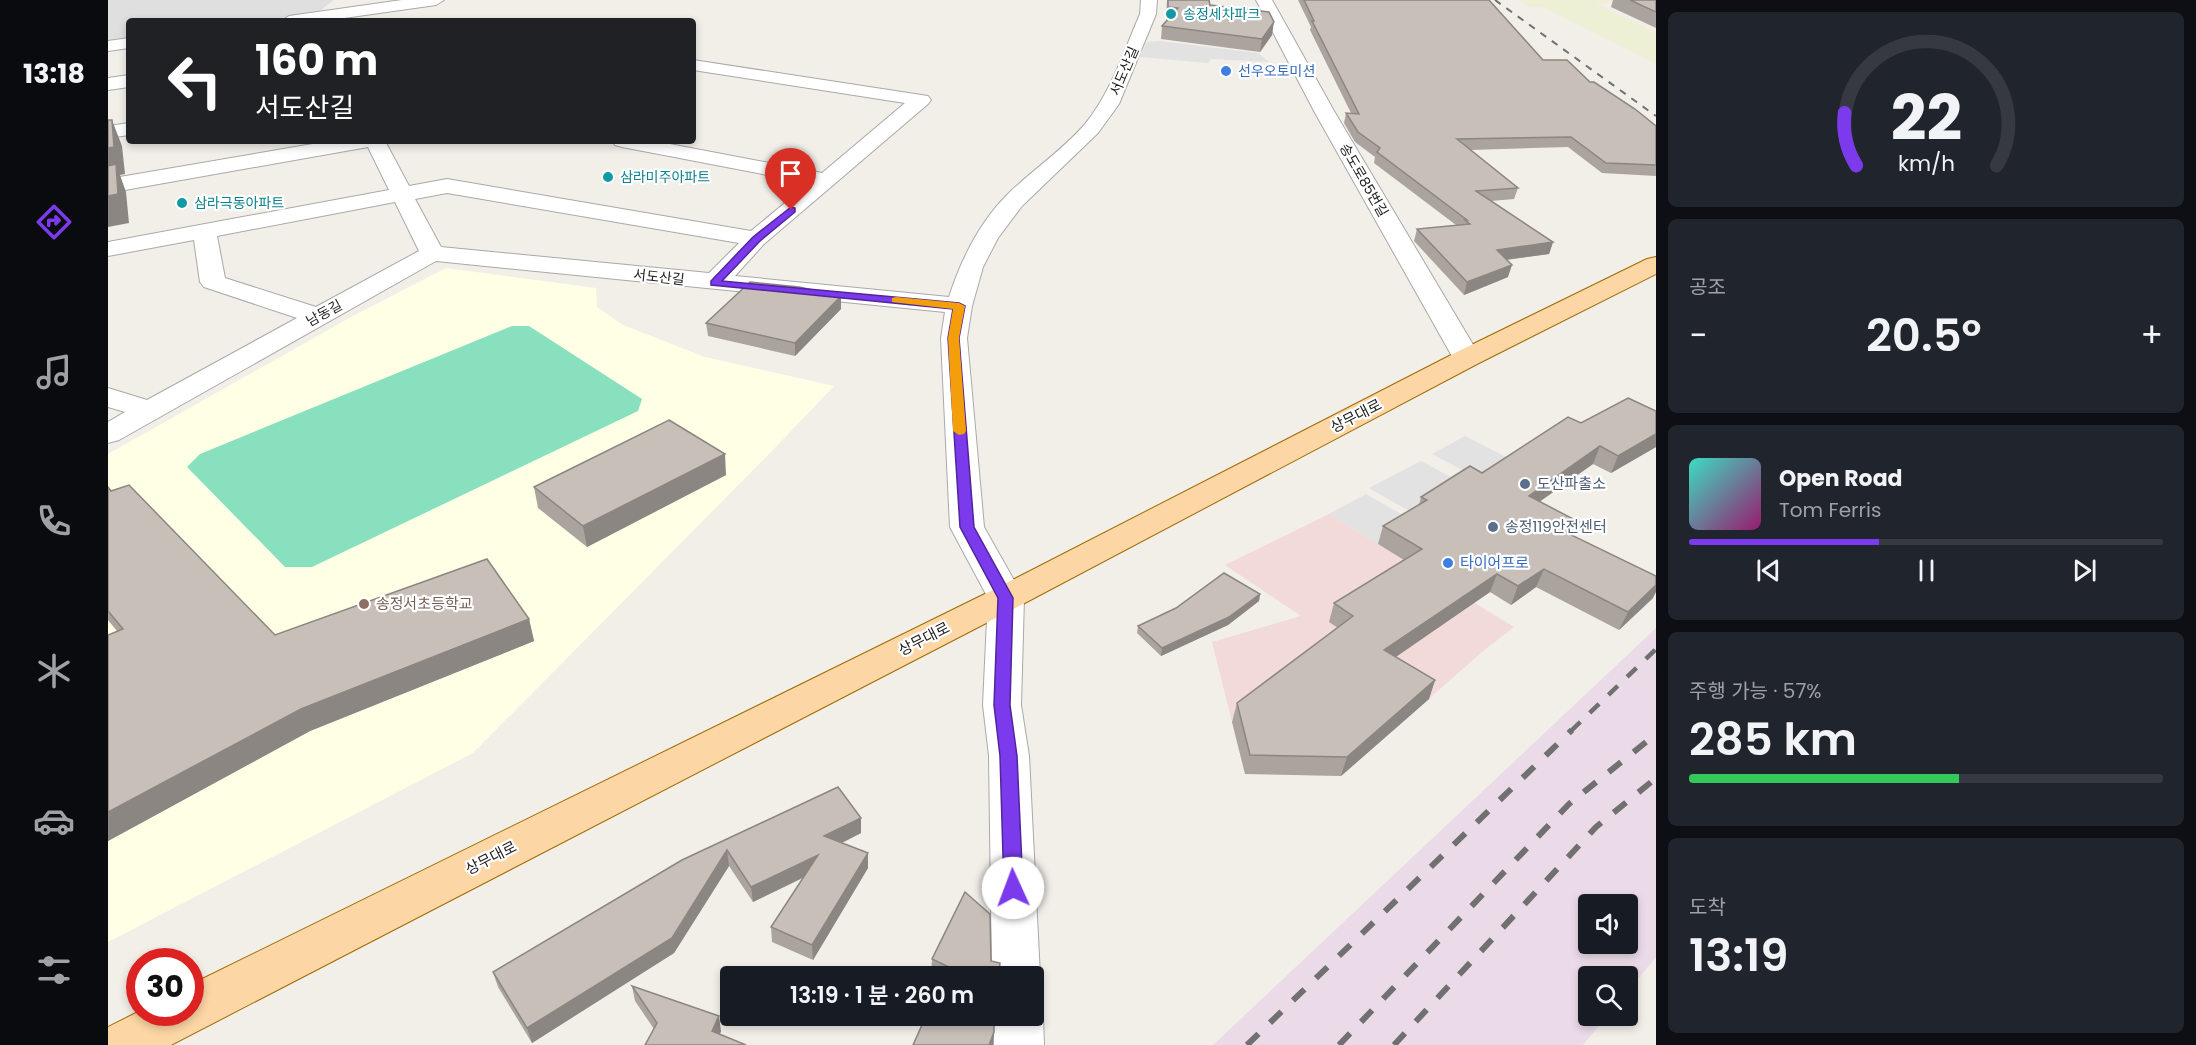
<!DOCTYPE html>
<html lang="ko">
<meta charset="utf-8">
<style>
body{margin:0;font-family:Poppins,"Noto Sans KR",sans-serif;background:#20242c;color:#f1f3f6;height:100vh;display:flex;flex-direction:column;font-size:22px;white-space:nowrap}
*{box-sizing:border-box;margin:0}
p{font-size:20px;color:#9ea1a6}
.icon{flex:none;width:33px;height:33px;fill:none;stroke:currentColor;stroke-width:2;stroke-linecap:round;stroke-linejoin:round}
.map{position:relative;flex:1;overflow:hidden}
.panel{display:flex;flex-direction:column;gap:12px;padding:12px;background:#0d0f14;width:540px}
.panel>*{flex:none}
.banner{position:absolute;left:18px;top:18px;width:570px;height:126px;border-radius:6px;box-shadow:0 3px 9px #0003;background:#202124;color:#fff;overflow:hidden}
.buttons{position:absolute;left:1470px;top:894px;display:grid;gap:12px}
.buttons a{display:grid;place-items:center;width:60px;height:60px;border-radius:6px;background:#171b24;box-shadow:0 3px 9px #0003;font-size:30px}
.speed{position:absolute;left:18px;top:948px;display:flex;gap:12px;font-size:30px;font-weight:700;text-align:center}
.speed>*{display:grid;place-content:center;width:78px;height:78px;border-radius:50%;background:#171b24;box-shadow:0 3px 9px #0003;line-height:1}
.speed .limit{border:9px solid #d22;background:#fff;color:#111}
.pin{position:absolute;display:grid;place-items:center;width:51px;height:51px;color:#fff;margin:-62px -26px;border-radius:50% 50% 50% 0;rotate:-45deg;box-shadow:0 0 6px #0007}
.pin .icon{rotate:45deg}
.me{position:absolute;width:66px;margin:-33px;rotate:358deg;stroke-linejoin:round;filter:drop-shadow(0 0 4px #0008)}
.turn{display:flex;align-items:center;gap:21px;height:126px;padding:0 30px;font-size:27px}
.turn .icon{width:78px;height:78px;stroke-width:2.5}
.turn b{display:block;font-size:42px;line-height:51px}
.big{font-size:45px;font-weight:600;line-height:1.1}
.panel .widget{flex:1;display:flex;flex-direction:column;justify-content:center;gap:9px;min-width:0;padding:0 21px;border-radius:9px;background:#20242c}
.panel .dial{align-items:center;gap:0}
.dial svg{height:156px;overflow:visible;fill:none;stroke:#363941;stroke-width:7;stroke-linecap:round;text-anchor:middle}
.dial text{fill:#f1f3f6;stroke:none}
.song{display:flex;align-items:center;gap:18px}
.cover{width:72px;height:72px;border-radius:9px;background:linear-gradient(135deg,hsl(170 70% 55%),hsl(320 70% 35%))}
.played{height:6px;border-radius:3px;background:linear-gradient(90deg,#7c3aed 40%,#363941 40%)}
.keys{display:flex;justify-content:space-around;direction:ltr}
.heat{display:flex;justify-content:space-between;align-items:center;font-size:33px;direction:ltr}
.charge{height:9px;border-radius:4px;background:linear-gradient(90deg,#34c759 57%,#363941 0)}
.trip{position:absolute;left:612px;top:966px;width:324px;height:60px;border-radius:6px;background:#171b24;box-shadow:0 3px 9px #0003;font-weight:600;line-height:60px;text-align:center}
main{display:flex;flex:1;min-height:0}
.tabs{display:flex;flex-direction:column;width:108px;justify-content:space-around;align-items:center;background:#090b0e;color:#9ea1a6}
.tabs .icon{width:42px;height:42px}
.tabs .active{color:#7c3aed}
.tabs b{font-size:27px;color:#f1f3f6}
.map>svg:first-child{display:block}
.residential{fill:#e0dfdf}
.commercial{fill:#f2dad9}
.industrial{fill:#ebdbe8;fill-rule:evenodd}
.education{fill:#ffffe5}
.farmland{fill:#eef0d5}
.pitch{fill:#88e0be}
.parking{fill:#e2e2e2}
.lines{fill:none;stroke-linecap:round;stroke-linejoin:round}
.minor-casing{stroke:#a9a9a9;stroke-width:2}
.major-casing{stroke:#a06b00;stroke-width:2}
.minor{fill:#fff;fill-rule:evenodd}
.major{fill:#fcd6a4;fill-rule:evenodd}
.rail-far2{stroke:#707070;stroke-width:2;stroke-dasharray:7 7;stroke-linecap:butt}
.rail-far1{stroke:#707070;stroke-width:4.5;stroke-dasharray:13 13;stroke-linecap:butt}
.rail{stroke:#707070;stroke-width:6;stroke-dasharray:16 16;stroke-linecap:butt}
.wall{fill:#aba49e}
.shaded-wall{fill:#8b8681}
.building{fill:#c7bfb8;stroke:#8b8681;stroke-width:1.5}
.route{fill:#7c3aed;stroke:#51269a;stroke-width:1.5}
.slow{fill:#f59e0b}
.culture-dot{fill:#0f9aa8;stroke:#fff;stroke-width:2}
.shop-dot{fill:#3f7fe0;stroke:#fff;stroke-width:2}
.service-dot{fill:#5c6f8a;stroke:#fff;stroke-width:2}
.education-dot{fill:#8d6e63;stroke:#fff;stroke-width:2}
.labels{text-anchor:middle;stroke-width:4.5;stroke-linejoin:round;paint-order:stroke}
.far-culture-label{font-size:14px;fill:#0d838f;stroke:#fff;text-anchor:start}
.far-street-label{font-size:14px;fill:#222;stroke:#fff}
.far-shop-label{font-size:14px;fill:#366cbe;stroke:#fff;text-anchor:start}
.street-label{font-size:15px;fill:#222;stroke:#fff}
.service-label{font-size:15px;fill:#4e5e75;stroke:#fff;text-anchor:start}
.shop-label{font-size:15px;fill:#366cbe;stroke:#fff;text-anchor:start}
.education-label{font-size:15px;fill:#785e54;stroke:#fff;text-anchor:start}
</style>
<main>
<nav class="tabs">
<b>13:18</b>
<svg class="icon active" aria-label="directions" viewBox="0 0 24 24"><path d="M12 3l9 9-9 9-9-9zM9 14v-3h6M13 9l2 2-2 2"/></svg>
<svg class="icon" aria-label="music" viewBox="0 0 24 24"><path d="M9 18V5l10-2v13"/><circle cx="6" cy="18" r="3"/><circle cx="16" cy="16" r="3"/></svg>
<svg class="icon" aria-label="phone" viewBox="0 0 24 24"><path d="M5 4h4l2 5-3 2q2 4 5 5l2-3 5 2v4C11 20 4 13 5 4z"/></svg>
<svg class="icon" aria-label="climate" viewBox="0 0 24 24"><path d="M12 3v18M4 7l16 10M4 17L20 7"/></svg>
<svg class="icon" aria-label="car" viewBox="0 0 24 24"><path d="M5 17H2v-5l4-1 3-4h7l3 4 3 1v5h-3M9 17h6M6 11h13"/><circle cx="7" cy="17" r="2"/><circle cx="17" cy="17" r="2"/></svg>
<svg class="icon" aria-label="filters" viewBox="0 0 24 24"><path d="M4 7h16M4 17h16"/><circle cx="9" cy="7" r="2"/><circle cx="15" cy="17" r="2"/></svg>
</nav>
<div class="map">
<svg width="1548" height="1045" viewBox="0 0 1548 1045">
<rect width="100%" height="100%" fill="#f2efe9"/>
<!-- residential -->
<path class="residential" d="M0,0H226L209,13L151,21H21V39L0,42Z"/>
<!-- commercial -->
<path class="commercial" d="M1221,514L1406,627L1374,652L1233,776L1137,774L1104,642L1193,616L1117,565Z"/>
<!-- industrial -->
<path class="industrial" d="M1548,628V957L1520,991V976H1480V1016H1499L1475,1045H1105ZM1480,904H1520V944H1480Z"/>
<!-- education -->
<path class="education" d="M338,268L488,288L489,307L515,325L597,357L726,386L660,455L365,753L0,942V454L243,317Z"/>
<!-- farmland -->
<path class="farmland" d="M1410,0H1533L1488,4L1548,32V64L1435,7H1422Z"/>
<!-- pitch -->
<path class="pitch" d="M404,326H421L534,399L530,411L204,567H177L79,467L92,454Z"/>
<!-- parking -->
<g class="parking">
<path d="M1052,41L1150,53L1161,62L1103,59L1100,63L1032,57L1039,42Z"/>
<path d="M1357,436L1410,463L1379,483L1324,454Z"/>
<path d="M1313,461L1356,484L1308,515L1261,488Z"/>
<path d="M1258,494L1307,522L1270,544L1221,514Z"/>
</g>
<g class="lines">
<!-- minor casing -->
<g class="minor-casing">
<g id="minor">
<path d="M294,0H336L328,5L215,21H173L181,16Z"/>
<path d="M1033,0H1049L1048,14L1011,104L990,133L914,206L890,238L875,267L864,306L859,338L876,527L916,598L913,705L921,756L932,976L926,990V976H884L881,756L875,705L880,598L842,527L833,338L837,312L328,261L11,440L0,443V422L17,412L0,407V388L39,400L189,318L96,287L92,282L86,240L0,256V242L281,190L260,147L0,193V179L222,141H277L301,186L339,179L643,231L701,183L514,147L507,145L504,141H546L714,173L797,103L585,70V60L820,96L823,100L820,104L656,244L627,276L841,297C853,260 871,223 899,195C924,170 954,151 977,124C1003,92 1016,51 1032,14ZM339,193L631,243L601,273L333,247L307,199ZM287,202L311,251L208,307L117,278L109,236Z"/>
<path d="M1148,0H1164L1226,111L1373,358L1369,364L1359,366L1349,364L1345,358L1206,111Z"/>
<path d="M21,38V48L0,51V41Z"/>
<path d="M21,75V87L0,90V78Z"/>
<path d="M21,123V135L0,138V126Z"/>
<path d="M926,999L935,1016L936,1045H886V1016H926Z"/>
</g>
</g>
<!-- major casing -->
<g class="major-casing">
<path id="major" d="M1548,257V274L1369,364L911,606L63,1045H0V1027L32,1011L82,1012V985L885,590L1349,352L1539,259Z"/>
</g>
<!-- minor -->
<use href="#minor" class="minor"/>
<!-- major -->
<use href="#major" class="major"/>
<!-- rail-far2 -->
<path class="rail-far2" d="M1387,0L1548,116"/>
<!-- rail-far1 -->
<path class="rail-far1" d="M1463,731L1548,649"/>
<!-- rail -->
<g class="rail">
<path d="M1139,1045L1464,730"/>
<path d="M1231,1045L1461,804L1548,734"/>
<path d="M1286,1045L1488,827L1548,778"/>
</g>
</g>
<!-- wall -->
<g class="wall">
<path d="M1059,0H1101L1102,5L1164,35L1152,52L1053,39L1054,26L1060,20H1058Z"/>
<path d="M1190,0H1381L1435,60L1482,82L1548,126V176L1494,173L1460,147L1362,150L1410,188L1406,199L1383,201L1445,242L1441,254L1399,260L1400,277L1356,295L1306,241L1309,229L1348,225L1266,163L1267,157L1247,142L1236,123L1238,113H1243L1202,30L1203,27Z"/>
<path d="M1505,0H1548V28L1503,7Z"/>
<path d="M733,296V309L687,356L600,336L598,323Z"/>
<path d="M1548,411V447L1503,473L1485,464L1431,502L1471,522L1465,536L1545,598L1511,630L1428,587L1403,605L1382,592L1288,657L1327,680L1321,699L1233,776L1137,774L1124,722L1129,703L1230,628L1221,622L1226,603L1296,560L1270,544L1275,526L1311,505L1313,497L1374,473L1473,423Z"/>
<path d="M618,475L479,547L430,508L426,487Z"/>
<path d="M0,487L167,635L421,619L426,641L202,731L0,841V635L9,631L0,620Z"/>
<path d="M1152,594L1151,601L1120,625L1053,656L1029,633L1030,626Z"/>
<path d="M730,787L753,833L734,843L760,853V868L705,960L664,942L663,927L695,878L645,902L621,866L566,953L424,1043L390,987L385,972Z"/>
<path d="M824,959L883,961L891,976H828L823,974Z"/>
<path d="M524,986L613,1031L612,1034L546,1029L527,1001Z"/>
</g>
<!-- shaded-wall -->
<g class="shaded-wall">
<path d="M1166,22L1164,35L1152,52L1154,39Z"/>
<path d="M4,120L14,146L17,174L12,175L18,192L21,223L0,227V148Z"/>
<path d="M1445,242L1441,254L1385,261L1389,250Z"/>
<path d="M1404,265L1400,277L1356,295L1359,282Z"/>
<path d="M733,296V309L687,356V343Z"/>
<path d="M1548,434V447L1503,473L1510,456Z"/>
<path d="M1492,446L1485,464L1414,514L1421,496Z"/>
<path d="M617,454L618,475L479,547L475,526Z"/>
<path d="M1471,522L1464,540L1457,532Z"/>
<path d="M1436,569L1428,587L1403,605L1410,586Z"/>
<path d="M1389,574L1382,592L1270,669L1276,650Z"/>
<path d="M1548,585V592L1545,598L1511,630L1520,612Z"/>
<path d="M1152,594L1151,601L1120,625L1053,656L1054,648Z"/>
<path d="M421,619L426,641L202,731L0,841V812L193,709Z"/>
<path d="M1327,680L1321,699L1233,776L1239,757Z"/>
<path d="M753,818V833L717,851L716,836Z"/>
<path d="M619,850L621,866L566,953L424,1043L419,1028Z"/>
<path d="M760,853V868L705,960L704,945Z"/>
<path d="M710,855V870L645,902L643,887Z"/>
<path d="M611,1016L613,1031L607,1045L604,1031Z"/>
<path d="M886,1032L885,1045H881Z"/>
</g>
<!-- building -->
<g class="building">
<path d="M1060,0H1101L1102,5L1161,12L1166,22L1154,39L1054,26L1070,8L1060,7Z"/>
<path d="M1196,0H1381L1435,60H1459L1482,82H1486L1527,109L1548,126V165L1498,163L1463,137L1349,139L1410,188L1368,191L1445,242L1389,250L1404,265L1359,282L1309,229L1362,224L1357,220H1359L1269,152L1272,148L1250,132L1238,113L1251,114L1204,21H1206Z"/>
<path d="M1522,0H1548V12Z"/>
<path d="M0,120H4L6,147L0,148Z"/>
<path d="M8,164L10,194L0,196V166Z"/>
<path d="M642,282L691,287L733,296L687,343L598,323Z"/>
<path d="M1520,398L1548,411V434L1510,456L1492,446L1421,496L1471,522L1457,532L1548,576V585L1520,612L1436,569L1410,586L1389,574L1276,650L1327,680L1239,757L1142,755L1129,703L1245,616L1226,603L1314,549L1275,526L1319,500L1313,497L1362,466L1374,473L1460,417L1473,423Z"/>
<path d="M561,420L617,454L475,526L426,487Z"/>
<path d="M21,485L167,635L379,559L421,619L193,709L0,812V635L15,629L0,611V487L3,491Z"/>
<path d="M1116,573L1152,594L1121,617L1054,648L1030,626L1068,608Z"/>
<path d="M730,787L753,818L716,836L760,853L704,945L663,927L710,855L643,887L619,850L564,938L419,1028L385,972L574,860Z"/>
<path d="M857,892L882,914L883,961L892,963L891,976H836L841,967L824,959Z"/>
<path d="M524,986L611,1016L604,1031L638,1045H537L549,1023Z"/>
<path d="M818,1016H886V1032L881,1045H805Z"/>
</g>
<!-- route -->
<path class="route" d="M683,207L687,208V212L652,241L614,281L851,303L857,306L851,338L866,527L905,598L902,705L909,756L915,888L912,894L905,896L899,894L896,888L892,756L886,705L890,598L852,527L840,338L845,309L603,285V281L645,237Z"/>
<!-- slow -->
<path class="slow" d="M788,297L851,303L857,306L851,338L858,431L856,434L851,435L845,431L840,338L845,309L784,302V298Z"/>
<!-- markers -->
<g class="culture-dot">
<circle cx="1063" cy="14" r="6"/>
<circle cx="500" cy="177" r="6"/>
<circle cx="74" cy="203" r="6"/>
</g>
<g class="shop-dot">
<circle cx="1118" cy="71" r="6"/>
<circle cx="1340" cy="563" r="6"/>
</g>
<g class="service-dot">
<circle cx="1417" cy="484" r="6"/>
<circle cx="1385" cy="527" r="6"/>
</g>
<circle class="education-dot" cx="256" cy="604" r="6"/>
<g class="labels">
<!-- far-culture labels -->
<g class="far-culture-label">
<text x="1075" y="19">송정세차파크</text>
<text x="512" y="182">삼라미주아파트</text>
<text x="86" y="208">삼라극동아파트</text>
</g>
<!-- far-street labels -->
<g class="far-street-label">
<text transform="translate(1016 71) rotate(-67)" y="5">서도산길</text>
<text transform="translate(1256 180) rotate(60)" y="5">송도로85번길</text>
<text transform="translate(551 277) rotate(6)" y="5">서도산길</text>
<text transform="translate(216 313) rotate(-29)" y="5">남동길</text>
</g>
<!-- far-shop labels -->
<g class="far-shop-label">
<text x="1130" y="76">선우오토미션</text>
</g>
<!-- street labels -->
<g class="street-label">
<text transform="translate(1248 416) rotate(-27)" y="5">상무대로</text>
<text transform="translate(816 639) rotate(-27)" y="5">상무대로</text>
<text transform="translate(383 858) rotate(-27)" y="5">상무대로</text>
</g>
<!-- service labels -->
<g class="service-label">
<text x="1429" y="489">도산파출소</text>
<text x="1397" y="532">송정119안전센터</text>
</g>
<!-- shop labels -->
<g class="shop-label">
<text x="1352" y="568">타이어프로</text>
</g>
<!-- education labels -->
<g class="education-label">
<text x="268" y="609">송정서초등학교</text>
</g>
</g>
</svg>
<div class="buttons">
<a><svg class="icon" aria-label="sound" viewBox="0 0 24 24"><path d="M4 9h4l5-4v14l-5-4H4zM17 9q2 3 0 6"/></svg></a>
<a><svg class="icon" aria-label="search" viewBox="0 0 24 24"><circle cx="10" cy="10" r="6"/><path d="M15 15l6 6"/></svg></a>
</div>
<div class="speed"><div class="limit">30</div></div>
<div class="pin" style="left:683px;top:210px;background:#d93025"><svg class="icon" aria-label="arrive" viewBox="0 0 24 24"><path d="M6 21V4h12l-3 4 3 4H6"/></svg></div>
<svg class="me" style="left:905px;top:888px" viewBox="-20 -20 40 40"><circle r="19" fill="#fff"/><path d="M0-13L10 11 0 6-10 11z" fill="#7c3aed"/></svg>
<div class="trip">13:19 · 1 분 · 260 m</div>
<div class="banner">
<div class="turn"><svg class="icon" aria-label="left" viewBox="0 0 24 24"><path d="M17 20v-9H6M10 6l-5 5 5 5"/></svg><div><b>160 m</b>서도산길</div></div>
</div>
</div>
<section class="panel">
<div class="widget dial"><svg viewBox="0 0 100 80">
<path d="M14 69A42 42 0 1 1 86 69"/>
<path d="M14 69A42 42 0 0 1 8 42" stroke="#7c3aed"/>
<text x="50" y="56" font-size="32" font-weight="700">22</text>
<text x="50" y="72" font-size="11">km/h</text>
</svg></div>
<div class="widget"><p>공조</p>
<div class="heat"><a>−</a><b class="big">20.5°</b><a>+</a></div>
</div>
<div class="widget">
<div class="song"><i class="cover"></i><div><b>Open Road</b><p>Tom Ferris</p></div></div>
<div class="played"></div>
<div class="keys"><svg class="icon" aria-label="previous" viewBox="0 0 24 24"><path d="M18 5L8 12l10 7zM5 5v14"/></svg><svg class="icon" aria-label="pause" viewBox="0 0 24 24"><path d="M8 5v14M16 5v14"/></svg><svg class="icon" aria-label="next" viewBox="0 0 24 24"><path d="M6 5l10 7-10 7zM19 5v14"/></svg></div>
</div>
<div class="widget"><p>주행 가능 · 57%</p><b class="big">285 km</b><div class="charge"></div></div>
<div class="widget"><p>도착</p><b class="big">13:19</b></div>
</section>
</main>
